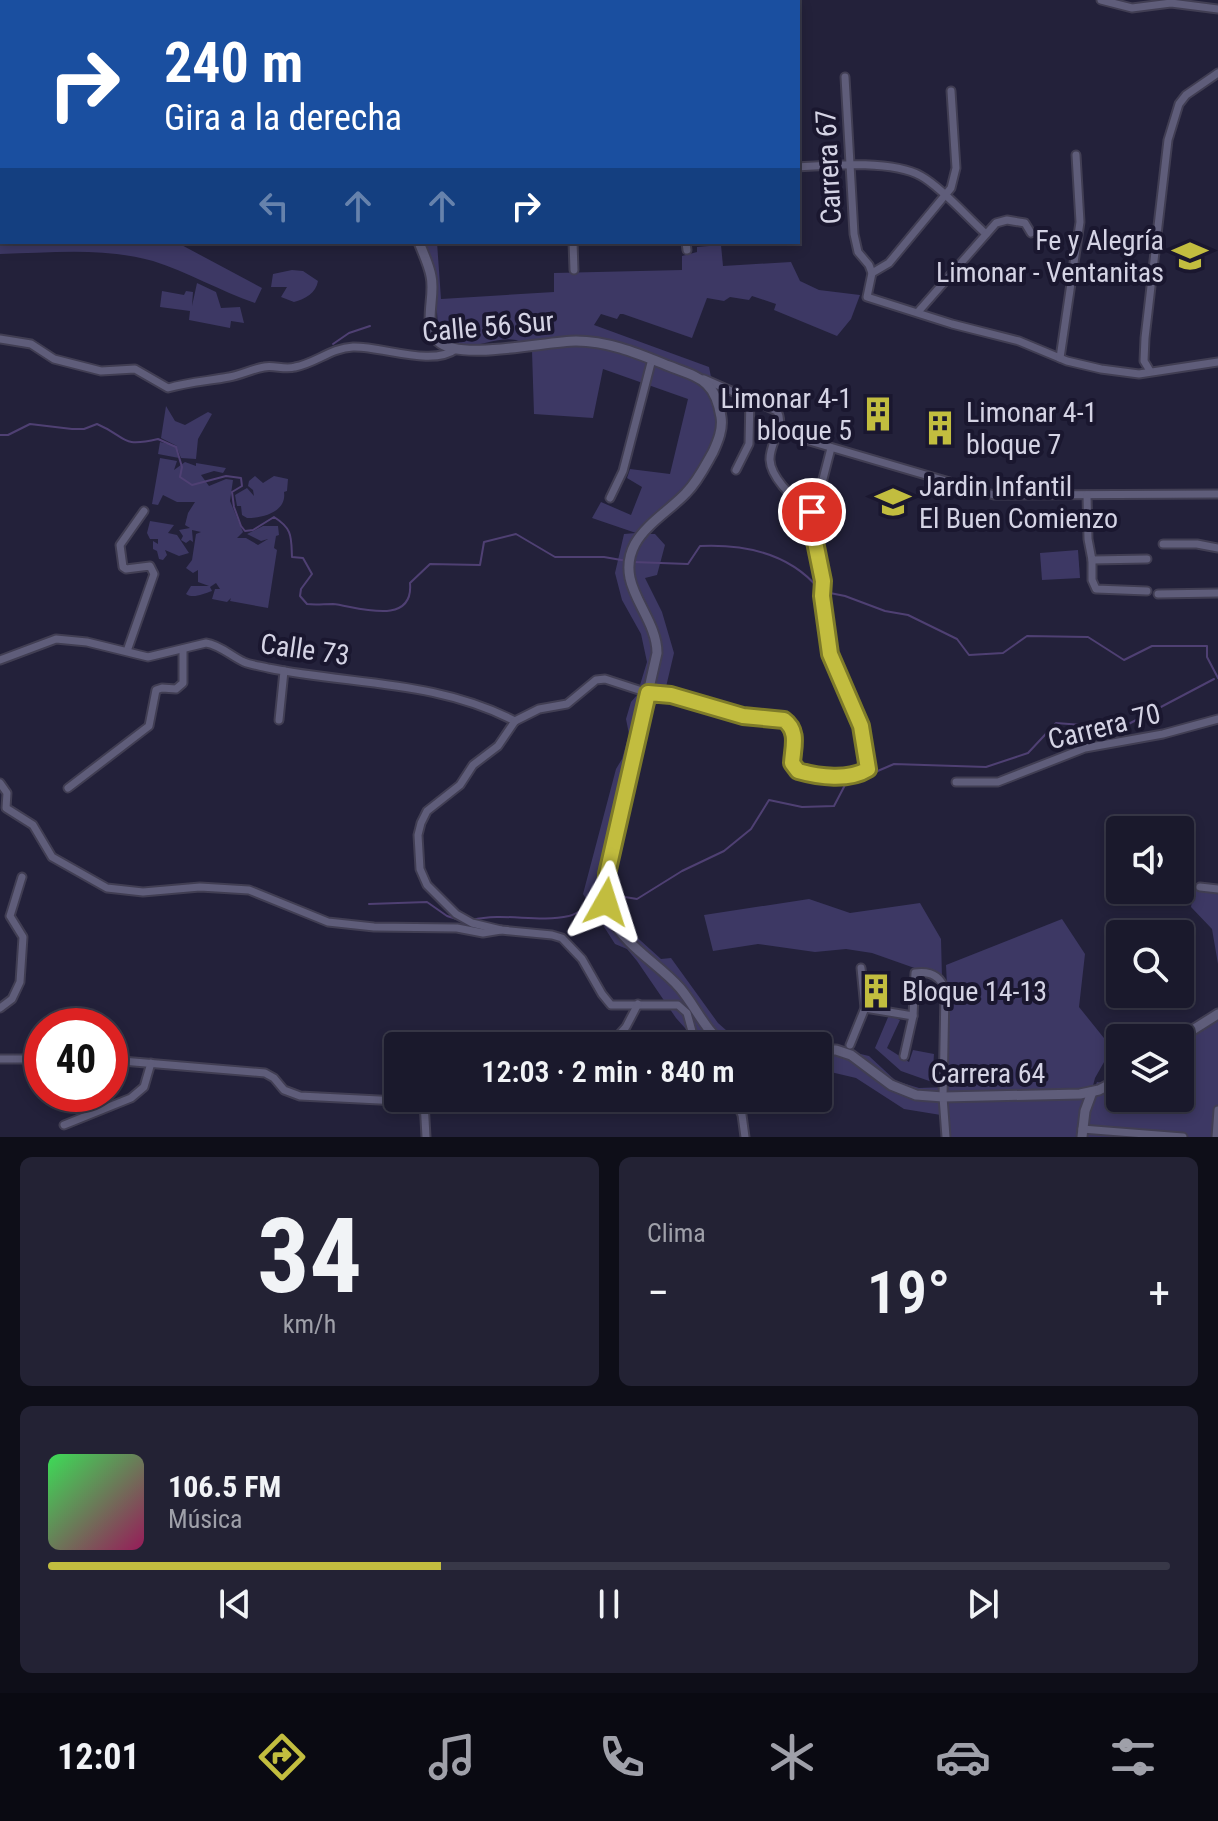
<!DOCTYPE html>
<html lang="es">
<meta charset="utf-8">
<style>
body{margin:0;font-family:"Roboto Condensed",sans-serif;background:#232234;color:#f1f3f6;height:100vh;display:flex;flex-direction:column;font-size:30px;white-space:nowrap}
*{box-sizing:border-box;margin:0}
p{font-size:26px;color:#9fa0a9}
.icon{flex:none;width:44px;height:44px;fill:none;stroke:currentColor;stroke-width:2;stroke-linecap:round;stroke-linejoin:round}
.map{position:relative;height:1137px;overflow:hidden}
.side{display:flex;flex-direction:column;gap:20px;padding:20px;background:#0e0e18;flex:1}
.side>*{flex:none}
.banner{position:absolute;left:0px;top:0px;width:800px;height:244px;box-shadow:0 4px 12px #0003,0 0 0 2px #383848;background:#1a4fa0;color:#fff;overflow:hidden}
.controls{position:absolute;left:1106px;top:816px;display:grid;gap:16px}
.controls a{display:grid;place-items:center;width:88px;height:88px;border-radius:8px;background:#1a192c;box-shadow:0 4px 12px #0003,0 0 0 2px #383848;font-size:40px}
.speed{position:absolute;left:24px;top:1008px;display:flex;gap:16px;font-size:40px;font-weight:700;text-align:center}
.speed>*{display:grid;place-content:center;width:104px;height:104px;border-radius:50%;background:#1a192c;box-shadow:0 4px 12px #0003,0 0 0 2px #383848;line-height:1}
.speed .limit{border:12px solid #d22;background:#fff;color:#111}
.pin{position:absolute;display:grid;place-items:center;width:68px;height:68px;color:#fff;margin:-34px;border:4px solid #fff;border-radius:50%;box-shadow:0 2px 8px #0007}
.me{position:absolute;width:88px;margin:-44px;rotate:6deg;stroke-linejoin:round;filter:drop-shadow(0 0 6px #0008)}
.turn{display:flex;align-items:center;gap:28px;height:168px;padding:0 32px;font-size:36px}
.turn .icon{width:104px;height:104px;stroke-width:2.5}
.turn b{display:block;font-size:56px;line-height:68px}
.lanes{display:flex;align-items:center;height:76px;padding:0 32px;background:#0003;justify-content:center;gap:40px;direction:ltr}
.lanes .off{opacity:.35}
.big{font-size:60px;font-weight:600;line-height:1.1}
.side .tile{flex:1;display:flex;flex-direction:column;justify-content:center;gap:12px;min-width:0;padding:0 28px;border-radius:12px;background:#232234}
.side .dial{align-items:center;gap:0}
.dial b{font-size:104px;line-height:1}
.song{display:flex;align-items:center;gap:24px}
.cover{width:96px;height:96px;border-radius:12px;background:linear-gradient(135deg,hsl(130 70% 55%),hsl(330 70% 35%))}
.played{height:8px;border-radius:4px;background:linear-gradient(90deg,#c2bd3f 35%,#383848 35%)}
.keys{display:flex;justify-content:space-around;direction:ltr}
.heat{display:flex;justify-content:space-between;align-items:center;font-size:44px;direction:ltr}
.side .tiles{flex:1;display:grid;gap:20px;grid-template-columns:1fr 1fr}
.tile:last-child{grid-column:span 2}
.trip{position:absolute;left:384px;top:1032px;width:448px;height:80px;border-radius:8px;background:#1a192c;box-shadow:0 4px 12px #0003,0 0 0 2px #383848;font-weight:600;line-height:80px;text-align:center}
.tabs{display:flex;height:128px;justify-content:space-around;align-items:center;background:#0a0a12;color:#9fa0a9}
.tabs .icon{width:56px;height:56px}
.tabs .active{color:#c2bd3f}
.tabs b{font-size:36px;color:#f1f3f6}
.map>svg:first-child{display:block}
.green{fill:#3d3864}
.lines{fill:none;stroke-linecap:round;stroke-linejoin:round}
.stream{stroke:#4f4073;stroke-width:2}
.minor-casing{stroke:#413e53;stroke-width:11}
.tertiary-casing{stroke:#413e53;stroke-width:13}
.minor{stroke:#5f5d7a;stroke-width:7}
.tertiary{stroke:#5f5d7a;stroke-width:9}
.route-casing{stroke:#7e7b29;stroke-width:20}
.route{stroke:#c2bd3f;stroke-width:14}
.labels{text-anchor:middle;stroke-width:8;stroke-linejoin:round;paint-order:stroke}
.street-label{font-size:28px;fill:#d4d3e4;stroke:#1a172f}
.poi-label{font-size:28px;fill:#d4d3e4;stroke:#1a172f;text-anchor:start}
</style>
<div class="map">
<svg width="1218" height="1137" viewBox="0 0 1218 1137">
<rect width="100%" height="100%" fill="#23213a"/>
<!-- green -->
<g class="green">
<path d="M0,221L2,242H176L262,288L255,303C220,291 188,272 153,261C103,247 51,253 0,254Z"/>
<path d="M425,242H437L441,299L554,292V273L682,270V256L697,252V247L721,245L723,266L791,262L800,281L819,290L860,295L851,319L837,336L774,310L776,304L752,296L749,300L730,297L724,301L707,298L692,338L623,314H620L617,319L601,314L594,325L709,367L711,377L729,395C716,456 683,491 642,534H655L665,545L657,575L645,578L662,612L674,653L666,687L647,719L613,886L624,909L620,922L661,959L671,958L718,1023L744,1046H701L676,1018L637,961L627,949L615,944L583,894L616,769L622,759L629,734L626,719L631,702L637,695L647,662L641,634L622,600L615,573L624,534L636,533L592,518L601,502L631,515L642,487L627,478L630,469L670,474L688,399L603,369L593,418L534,414L532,351C528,348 521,341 516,340C490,334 457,364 438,327L434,270Z"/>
<path d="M292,270L303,271L318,281C316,293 305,299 294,302L281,297L287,287H271L273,274Z"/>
<path d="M197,283L216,292L221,308L240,307L244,323L231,321L230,328L189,320L190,311L160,307L162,291L184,295L186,291L193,292L192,306Z"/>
<path d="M166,406L175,421L185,425L208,412L212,414L198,439L196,459L181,458L177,448L179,458L158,454L160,442L177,446L161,438Z"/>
<path d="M160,458L177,461L174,470L185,462L196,466V463L226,468L223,473L214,471L201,475L209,486L226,479L233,480L230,501L243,532L237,538H246L258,545L268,539L261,541L247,534L263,526H278L279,535L276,536L274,548L277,550L268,608L230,601L231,598L227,602L212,599L215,589H220L216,583L210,587L212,591C203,594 193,599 186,594L191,586H209L198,582V570L193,573L186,568L192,560L196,534L201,532L192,530L193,542L190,540L186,543L181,540L183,536L179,530L190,528L185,525L188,513L195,502H177L163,495L158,505L152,504Z"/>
<path d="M255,476L263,483L274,476L288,479L287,491L284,492C287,512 263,518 247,518L242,515L241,506H237L235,495L247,488L254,496L253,490L248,486L249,481Z"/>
<path d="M150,521L174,525L168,533L177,535L189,553L179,556L165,550L167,555L163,560L159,559L157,551L153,549V541L158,544V539H150L147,533Z"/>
<path d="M1078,550L1080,578L1042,580L1040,553Z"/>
<path d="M1195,884L1218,885V964L1212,929L1191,907Z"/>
<path d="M809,899L850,913L920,903L941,939L942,978L931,970L923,971L872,953L846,949L815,952L758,944L713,951L704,915Z"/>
<path d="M1062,919L1085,954L1079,1007L1112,1048L1095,1078L1089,1101L1097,1082L1109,1084L1120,1076V1098H1180V1038H1173L1218,1009V1137H951L948,1112L947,1116L904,1109L856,1078L818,1069V1046H827L869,1056L896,1081L919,1088L947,1087L948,1096L949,1028L946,965Z"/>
<path d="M889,1015L900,1020L887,1048L909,1062L913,1050L934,1054L932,1082L901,1071L875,1048Z"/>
</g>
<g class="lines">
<!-- stream -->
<g class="stream">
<path d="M333,344L349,333L370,326"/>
<path d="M0,435H8L30,424L72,429H84L97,424C128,437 119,448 158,439L176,447L182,467L180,477L192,485L226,476L241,478L242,486L232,492L234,507L241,526L245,531L253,530L274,517C293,529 291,537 292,557L303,558L312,574L301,589L300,596L307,604C315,605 324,604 333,604C355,606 414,628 410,583L430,564L480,565L484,542L516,534L555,557H604L627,561"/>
<path d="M633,562L688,564L700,546C745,544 790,554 819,589"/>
<path d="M825,592L845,596L885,611L908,615L957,639L969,655L1003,653L1027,636L1088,637L1124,660L1152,646H1207V657L1218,678"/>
<path d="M613,895L637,899L682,871L724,851L751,829L769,800L802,807L834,806L845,785L894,764L986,767L1028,753L1056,723L1121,728L1214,679"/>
<path d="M369,904L427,902L447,916L466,922"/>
<path d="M472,920C504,912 537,923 569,916C579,914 589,904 597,899"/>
</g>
<!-- minor casing -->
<g class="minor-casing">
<g id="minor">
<path d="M1101,0L1132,8L1171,3L1218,9"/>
<path d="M352,2L353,0"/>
<path d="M0,22H2"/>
<path d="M845,77L854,234L858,252L869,265L872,273L867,297L952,324L1019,341L1067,361L1101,369L1139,374L1218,362"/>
<path d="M798,167C831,165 892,160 921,176C941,187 968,218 986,234"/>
<path d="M573,242L574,270"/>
<path d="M686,242L687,250"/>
<path d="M872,273L889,263L951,188L956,168L951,91"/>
<path d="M918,312L996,223L1007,220L1025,223L1031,233"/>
<path d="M0,339L31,344L54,359L101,371L135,369L168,388C189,382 208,381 229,377C241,375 252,369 264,367C274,365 285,370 295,367C316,363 331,348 353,347C382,346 432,367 456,349"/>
<path d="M1060,358L1080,222L1076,155"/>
<path d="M1150,371L1144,361L1145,338L1168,140L1179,104L1186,95L1218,73"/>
<path d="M704,379L777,411C786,427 769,443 770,460C771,479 795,499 808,511L815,510L831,448"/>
<path d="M780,427L789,435L994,495L1218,494"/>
<path d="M736,470L749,444L750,397"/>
<path d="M1087,495L1088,539L1092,560L1147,559"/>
<path d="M610,498L623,471L652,359"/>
<path d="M1163,544H1197L1218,548"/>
<path d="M1092,560V580L1096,589L1147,591"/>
<path d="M1158,594L1218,593"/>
<path d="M127,651L154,574L150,566L126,569L123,567L120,545L144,511"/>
<path d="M0,660L56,639L87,642L148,657L206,643C220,645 231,656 244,662C251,665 260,666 268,668C353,685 435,680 515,721"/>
<path d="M279,720L284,671"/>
<path d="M515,721L539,709L567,704L596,680L605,679L648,693L671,695L743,716L784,720L790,725L794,737L792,763C807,784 845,777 867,771L869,765L861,726L830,654L822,596L823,581L812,512"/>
<path d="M515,721L498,746L473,765L460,785L427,811L421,823L418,835L420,869L427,885L456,914L472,923L501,930L552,935L562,938L582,959L602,994L611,1005H678L687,1013L696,1046"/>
<path d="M956,782H998L1085,748L1163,734L1218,719"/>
<path d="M0,783L7,793L6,808L33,825L52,857L107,888L143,892L200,887L249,890L328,922L374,927L457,928L483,933L501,930"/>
<path d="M68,788L149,726L156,690L162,688L176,689L183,683V649"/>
<path d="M1200,887L1218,889"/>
<path d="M0,1008L12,999L20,982L23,937L10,916L22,877"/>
<path d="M865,1008L913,1016"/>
<path d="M850,1045L865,1008L861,968"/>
<path d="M609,1046L626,1027L638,1004"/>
<path d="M904,1056L913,1016L915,973C931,971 941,976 945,991L943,1097L946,1137"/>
<path d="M0,1059H24L31,1055L42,1054"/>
<path d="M110,1060L265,1073L274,1078L284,1090L300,1096L399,1101L454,1098"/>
<path d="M734,1098L742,1115L745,1137"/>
<path d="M424,1101L426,1137"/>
<path d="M64,1125L131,1098L144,1087L151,1063"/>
<path d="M1082,1129L1183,1137"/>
<path d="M1216,1137L1218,1110"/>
</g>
</g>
<!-- tertiary casing -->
<g class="tertiary-casing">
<g id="tertiary">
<path d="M360,0L361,2"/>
<path d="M419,242C423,253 429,265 431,276C436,297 422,324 438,341C459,362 546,341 576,341C609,341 639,354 669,366C700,378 715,380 721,417C723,429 718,441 713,452C705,466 698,481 686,493C671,509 646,524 635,544C613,585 657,614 657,653L607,874C605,890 604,902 611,917C625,946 659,964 680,988C696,1007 705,1031 726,1046"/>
<path d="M1180,1038L1218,1014"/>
<path d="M818,1050H836L851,1055L891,1085L916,1095L943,1097L1080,1094L1099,1090L1120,1079"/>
<path d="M1082,1137L1085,1111L1092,1092"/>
</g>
</g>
<!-- minor -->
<use href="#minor" class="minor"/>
<!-- tertiary -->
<use href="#tertiary" class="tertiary"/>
</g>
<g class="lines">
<!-- route casing -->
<g class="route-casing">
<path id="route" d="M606,902L607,874L648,693L671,695L743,716L784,720C799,731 793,747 792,763L798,771C819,777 849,781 868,769L861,726L830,654L822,596L823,581L813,532L812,512"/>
</g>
<!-- route -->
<use href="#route" class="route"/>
</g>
<!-- icons -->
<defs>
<g id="school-bare" transform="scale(2.76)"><path d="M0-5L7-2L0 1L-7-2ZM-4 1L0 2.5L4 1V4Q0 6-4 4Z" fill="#c2bd3f" stroke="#1a172f" stroke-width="2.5" paint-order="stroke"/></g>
<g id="building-bare" transform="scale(2.76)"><path d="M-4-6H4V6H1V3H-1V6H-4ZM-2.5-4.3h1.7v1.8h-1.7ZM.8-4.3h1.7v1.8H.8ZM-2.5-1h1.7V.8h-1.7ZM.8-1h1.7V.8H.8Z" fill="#c2bd3f" stroke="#1a172f" stroke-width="2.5" paint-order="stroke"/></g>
</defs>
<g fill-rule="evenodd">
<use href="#school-bare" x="1190" y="256"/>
<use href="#building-bare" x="878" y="414"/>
<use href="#building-bare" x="940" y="428"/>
<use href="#school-bare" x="893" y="502"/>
<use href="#building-bare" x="876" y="991"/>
</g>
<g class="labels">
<!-- street labels -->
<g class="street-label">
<text transform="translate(828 167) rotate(-93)" y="10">Carrera 67</text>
<text transform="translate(488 326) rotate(-5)" y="10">Calle 56 Sur</text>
<text transform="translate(305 649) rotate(8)" y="10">Calle 73</text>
<text transform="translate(1104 726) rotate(-14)" y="10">Carrera 70</text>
<text x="988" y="1083">Carrera 64</text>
</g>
<!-- poi labels -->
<g class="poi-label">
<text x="1164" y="250" text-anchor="end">Fe y Alegría<tspan x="1164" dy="32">Limonar - Ventanitas</tspan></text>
<text x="852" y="408" text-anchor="end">Limonar 4-1<tspan x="852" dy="32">bloque 5</tspan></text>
<text x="966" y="422">Limonar 4-1<tspan x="966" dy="32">bloque 7</tspan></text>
<text x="919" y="496">Jardin Infantil<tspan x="919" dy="32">El Buen Comienzo</tspan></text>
<text x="902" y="1001">Bloque 14-13</text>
</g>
</g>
</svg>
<div class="controls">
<a><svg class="icon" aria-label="sound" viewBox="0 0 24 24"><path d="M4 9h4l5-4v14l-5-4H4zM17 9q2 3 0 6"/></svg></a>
<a><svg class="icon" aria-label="search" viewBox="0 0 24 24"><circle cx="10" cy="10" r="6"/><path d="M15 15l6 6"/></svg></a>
<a><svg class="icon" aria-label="layers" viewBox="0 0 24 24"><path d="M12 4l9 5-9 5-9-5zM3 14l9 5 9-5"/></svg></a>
</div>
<div class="speed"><div class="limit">40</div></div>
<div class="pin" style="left:812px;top:512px;background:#d93025"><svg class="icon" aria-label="arrive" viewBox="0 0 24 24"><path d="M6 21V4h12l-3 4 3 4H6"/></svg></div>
<svg class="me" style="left:606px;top:902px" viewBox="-20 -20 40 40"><path d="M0-17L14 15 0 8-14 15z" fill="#c2bd3f" stroke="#fff" stroke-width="4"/></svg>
<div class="trip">12:03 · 2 min · 840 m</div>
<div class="banner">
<div class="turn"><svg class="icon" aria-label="right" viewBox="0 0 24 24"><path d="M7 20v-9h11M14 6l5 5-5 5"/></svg><div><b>240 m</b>Gira a la derecha</div></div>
<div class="lanes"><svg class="icon off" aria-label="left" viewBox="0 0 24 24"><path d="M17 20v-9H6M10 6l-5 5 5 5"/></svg><svg class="icon off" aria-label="ahead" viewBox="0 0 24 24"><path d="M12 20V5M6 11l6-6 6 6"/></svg><svg class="icon off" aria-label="ahead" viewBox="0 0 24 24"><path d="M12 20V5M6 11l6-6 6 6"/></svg><svg class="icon" aria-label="right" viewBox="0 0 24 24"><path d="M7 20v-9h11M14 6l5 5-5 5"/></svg></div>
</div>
</div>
<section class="side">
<div class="tiles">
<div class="tile dial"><b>34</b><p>km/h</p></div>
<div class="tile"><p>Clima</p>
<div class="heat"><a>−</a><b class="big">19°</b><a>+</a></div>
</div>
<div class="tile">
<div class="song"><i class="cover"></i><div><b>106.5 FM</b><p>Música</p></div></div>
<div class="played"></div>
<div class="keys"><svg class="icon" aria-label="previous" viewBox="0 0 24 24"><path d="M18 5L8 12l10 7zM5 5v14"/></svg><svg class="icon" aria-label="pause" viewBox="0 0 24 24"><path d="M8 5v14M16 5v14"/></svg><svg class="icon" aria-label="next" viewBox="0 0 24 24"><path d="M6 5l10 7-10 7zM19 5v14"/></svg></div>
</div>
</div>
</section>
<nav class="tabs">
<b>12:01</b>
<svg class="icon active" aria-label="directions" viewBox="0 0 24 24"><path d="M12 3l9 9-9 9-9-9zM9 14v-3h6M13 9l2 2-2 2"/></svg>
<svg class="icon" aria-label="music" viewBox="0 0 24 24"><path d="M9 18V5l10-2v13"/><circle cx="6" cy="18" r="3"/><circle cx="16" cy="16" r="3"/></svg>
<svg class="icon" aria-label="phone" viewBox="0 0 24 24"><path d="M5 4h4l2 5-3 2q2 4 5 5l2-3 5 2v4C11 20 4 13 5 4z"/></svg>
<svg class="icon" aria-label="climate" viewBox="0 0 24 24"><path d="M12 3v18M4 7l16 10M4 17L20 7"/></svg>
<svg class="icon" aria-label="car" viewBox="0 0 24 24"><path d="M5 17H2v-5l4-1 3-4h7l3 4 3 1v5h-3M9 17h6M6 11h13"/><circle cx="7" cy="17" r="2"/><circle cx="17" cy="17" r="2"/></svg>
<svg class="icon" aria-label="filters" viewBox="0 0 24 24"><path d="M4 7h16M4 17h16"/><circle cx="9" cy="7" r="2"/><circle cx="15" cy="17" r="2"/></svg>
</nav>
